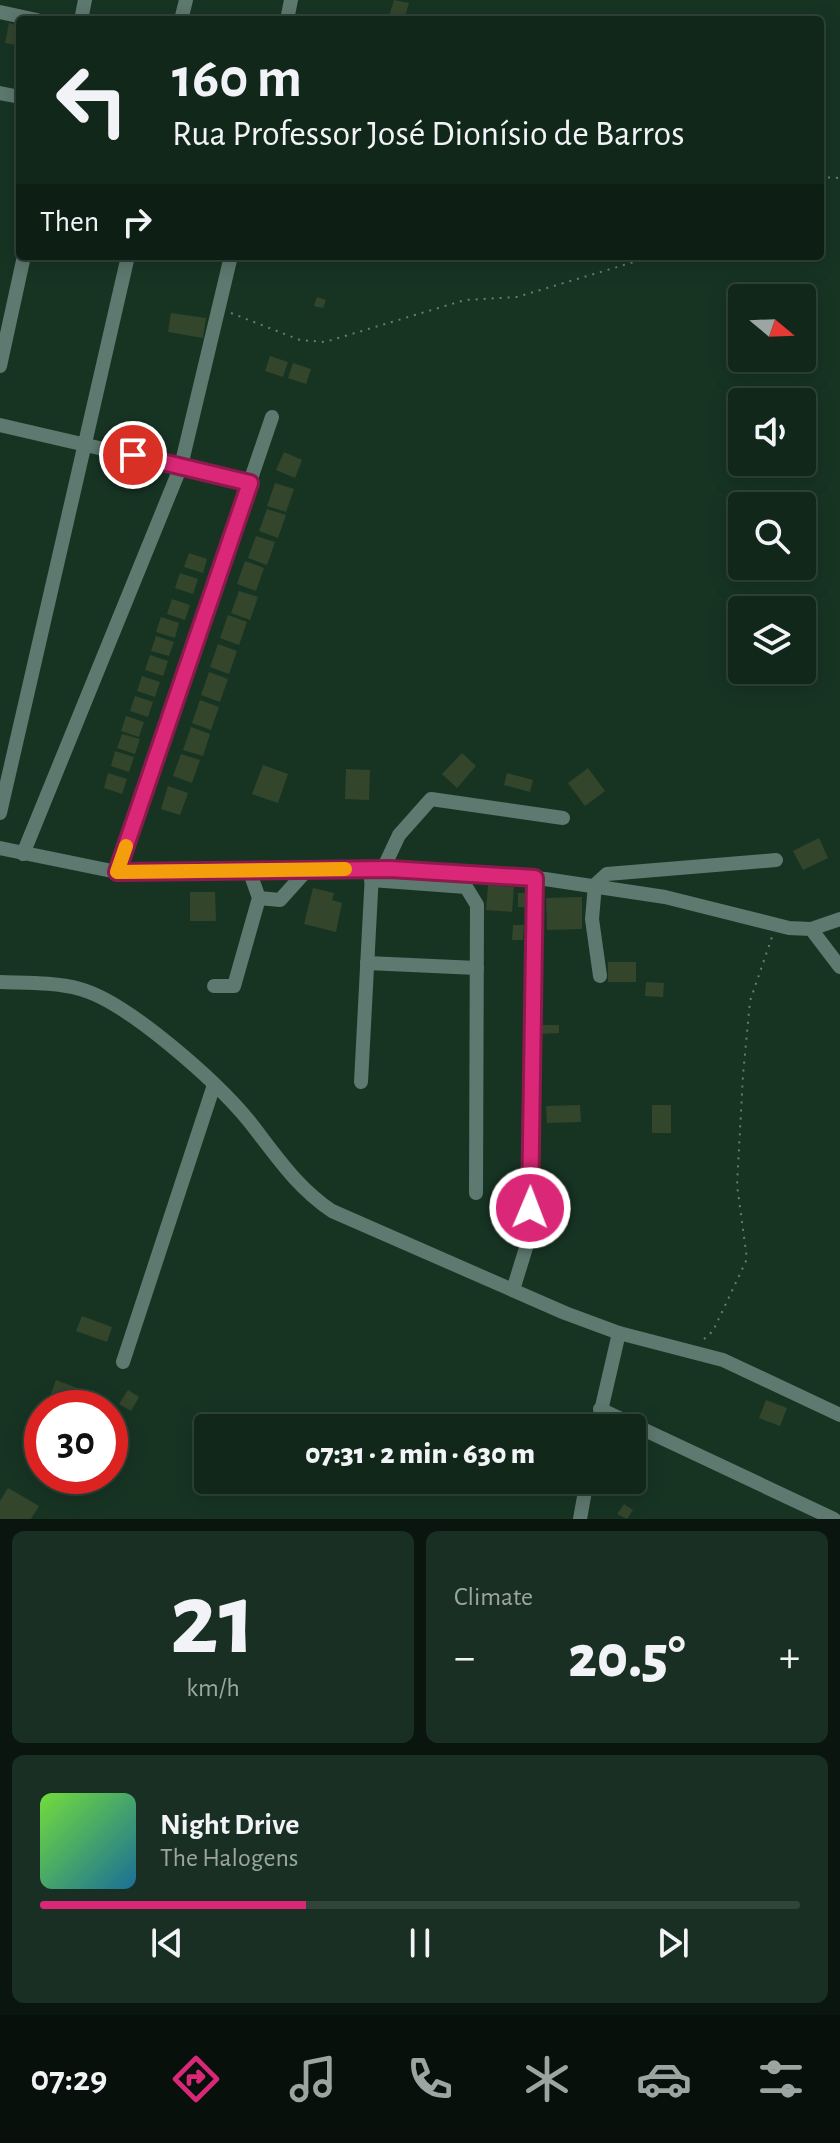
<!DOCTYPE html>
<meta charset="utf-8">
<style>
body{margin:0;font-family:"Alegreya Sans",sans-serif;background:#1a2f23;color:#f1f3f6;height:100vh;display:flex;flex-direction:column;font-size:30px;white-space:nowrap}
*{box-sizing:border-box;margin:0}
p{font-size:26px;color:#9ca5a2}
.icon{flex:none;width:44px;height:44px;fill:none;stroke:currentColor;stroke-width:2;stroke-linecap:round;stroke-linejoin:round}
.map{position:relative;height:1519px;overflow:hidden}
.drawer{display:flex;flex-direction:column;gap:12px;padding:12px;background:#09150e;flex:1}
.drawer>*{flex:none}
.guide{position:absolute;left:16px;top:16px;width:808px;height:244px;border-radius:8px;box-shadow:0 4px 20px #0003,0 0 0 2px #304439;background:#11271a;color:#f1f3f6;overflow:hidden}
.needle{width:52px;rotate:109deg}
.tools{position:absolute;left:728px;top:284px;display:grid;gap:16px}
.tools a{display:grid;place-items:center;width:88px;height:88px;border-radius:8px;background:#11271a;box-shadow:0 4px 20px #0003,0 0 0 2px #304439;font-size:40px}
.speed{position:absolute;left:24px;top:1390px;display:flex;gap:16px;font-size:40px;font-weight:700;text-align:center}
.speed>*{display:grid;place-content:center;width:104px;height:104px;border-radius:50%;background:#11271a;box-shadow:0 4px 20px #0003,0 0 0 2px #304439;line-height:1}
.speed .limit{border:12px solid #d22;background:#fff;color:#111}
.pin{position:absolute;display:grid;place-items:center;width:68px;height:68px;color:#fff;margin:-34px;border:4px solid #fff;border-radius:50%;box-shadow:0 2px 8px #0007}
.me{position:absolute;width:88px;margin:-44px;rotate:1deg;stroke-linejoin:round;filter:drop-shadow(0 0 6px #0008)}
.turn{display:flex;align-items:center;gap:28px;height:168px;padding:0 24px;font-size:36px}
.turn .icon{width:104px;height:104px;stroke-width:2.5}
.turn b{display:block;font-size:56px;line-height:68px}
.then{display:flex;align-items:center;height:76px;padding:0 24px;background:#0003;gap:16px;font-size:30px}
.big{font-size:60px;font-weight:800;line-height:1.1}
.drawer .widget{flex:1;display:flex;flex-direction:column;justify-content:center;gap:12px;min-width:0;padding:0 28px;border-radius:12px;background:#1a2f23}
.drawer .dial{align-items:center;gap:0}
.dial b{font-size:104px;line-height:1}
.song{display:flex;align-items:center;gap:24px}
.cover{width:96px;height:96px;border-radius:12px;background:linear-gradient(135deg,hsl(100 70% 55%),hsl(200 70% 35%))}
.played{height:8px;border-radius:4px;background:linear-gradient(90deg,#db2777 35%,#304439 35%)}
.keys{display:flex;justify-content:space-around;direction:ltr}
.heat{display:flex;justify-content:space-between;align-items:center;font-size:44px;direction:ltr}
.drawer .tiles{flex:1;display:grid;gap:12px;grid-template-columns:1fr 1fr}
.widget:last-child{grid-column:span 2}
.trip{position:absolute;left:194px;top:1414px;width:452px;height:80px;border-radius:8px;background:#11271a;box-shadow:0 4px 20px #0003,0 0 0 2px #304439;font-weight:800;line-height:80px;text-align:center}
.menu{display:flex;height:128px;justify-content:space-around;align-items:center;background:#07100a;color:#9ca5a2}
.menu .icon{width:56px;height:56px}
.menu .on{color:#db2777}
.menu b{font-size:36px;color:#f1f3f6}
.map>svg:first-child{display:block}
.building{fill:#33452b}
.lines{fill:none;stroke-linecap:round;stroke-linejoin:round}
.path{stroke:#657e6f;stroke-width:2;stroke-dasharray:2 6;stroke-linecap:butt}
.minor{stroke:#5e7970;stroke-width:14}
.route-casing{stroke:#8e194d;stroke-width:20}
.route{stroke:#db2777;stroke-width:14}
.slow{stroke:#f59e0b;stroke-width:14}
</style>
<div class="map">
<svg width="840" height="1519" viewBox="0 0 840 1519">
<rect width="100%" height="100%" fill="#173423"/>
<!-- building -->
<g class="building">
<path d="M394,0L409,3L404,20L388,19Z"/>
<path d="M9,23L20,26V46L5,43Z"/>
<path d="M317,297L326,300L323,308L314,306Z"/>
<path d="M171,313L206,318L203,338L168,332Z"/>
<path d="M270,356L288,362L283,377L265,371Z"/>
<path d="M293,363L311,369L306,384L288,378Z"/>
<path d="M284,452L302,460L295,478L276,470Z"/>
<path d="M275,483L294,489L286,512L267,506Z"/>
<path d="M267,509L286,515L278,538L259,531Z"/>
<path d="M256,536L275,542L267,565L248,558Z"/>
<path d="M189,553L207,559L203,573L184,567Z"/>
<path d="M245,561L264,568L256,591L237,584Z"/>
<path d="M180,573L198,579L193,594L175,588Z"/>
<path d="M239,591L258,597L250,620L231,613Z"/>
<path d="M172,599L190,605L185,620L167,614Z"/>
<path d="M228,615L247,622L239,645L220,638Z"/>
<path d="M161,617L179,623L175,638L156,632Z"/>
<path d="M156,636L174,642L169,656L151,651Z"/>
<path d="M218,644L237,651L229,674L210,667Z"/>
<path d="M150,655L168,661L163,676L145,670Z"/>
<path d="M209,672L228,679L220,702L201,695Z"/>
<path d="M142,676L160,682L155,697L137,691Z"/>
<path d="M135,696L153,702L148,717L130,711Z"/>
<path d="M200,700L219,707L211,730L192,723Z"/>
<path d="M126,716L144,722L139,737L121,731Z"/>
<path d="M191,727L210,734L203,756L183,750Z"/>
<path d="M122,734L140,739L135,754L117,748Z"/>
<path d="M115,751L134,757L129,772L111,766Z"/>
<path d="M462,753L476,766L457,788L442,774Z"/>
<path d="M181,754L200,760L192,783L173,776Z"/>
<path d="M263,765L288,774L278,803L252,794Z"/>
<path d="M588,768L605,791L585,806L568,783Z"/>
<path d="M346,769L370,770L369,800L345,799Z"/>
<path d="M108,773L127,779L122,794L104,788Z"/>
<path d="M507,773L533,780L530,792L504,785Z"/>
<path d="M168,786L188,793L180,815L161,809Z"/>
<path d="M819,838L828,858L803,870L793,851Z"/>
<path d="M488,885L514,887L512,912L486,910Z"/>
<path d="M313,888L334,893L332,900L342,903L336,932L304,924Z"/>
<path d="M190,892H215L216,921H190Z"/>
<rect x="518" y="893" width="10" height="14"/>
<path d="M582,897V929L547,930L546,898Z"/>
<path d="M513,925H524L523,940H512Z"/>
<rect x="608" y="962" width="28" height="20"/>
<path d="M646,982L664,983L663,997L645,996Z"/>
<path d="M542,1025H559V1033L542,1034Z"/>
<path d="M580,1105L581,1122L547,1123L546,1106Z"/>
<rect x="652" y="1105" width="19" height="28"/>
<path d="M498,1217L517,1218L516,1232H497Z"/>
<path d="M82,1316L112,1327L107,1342L76,1331Z"/>
<path d="M56,1380L85,1391L78,1408H63L48,1402Z"/>
<path d="M128,1390L139,1397L131,1411L119,1404Z"/>
<path d="M766,1400L787,1408L780,1426L759,1418Z"/>
<path d="M8,1488L39,1506L31,1519H0V1501Z"/>
<path d="M624,1504L633,1510L627,1519L617,1514Z"/>
</g>
<g class="lines">
<!-- path -->
<g class="path">
<path d="M820,177L840,178"/>
<path d="M231,313L300,340L325,342L465,300L517,297L654,256"/>
<path d="M704,1339L713,1331L747,1259L737,1185L743,1075L750,1001L772,937"/>
</g>
<!-- minor -->
<g class="minor">
<path d="M0,12L37,20"/>
<path d="M81,20L85,0"/>
<path d="M181,20L186,0"/>
<path d="M287,20L291,0"/>
<path d="M0,93L20,97"/>
<path d="M0,366L24,256"/>
<path d="M0,425L250,483"/>
<path d="M0,813L128,256"/>
<path d="M0,848L117,872L390,869L545,879L665,897L789,928L811,929L840,919"/>
<path d="M23,854L181,466L231,256"/>
<path d="M383,869L399,835L431,799L563,818"/>
<path d="M117,872L272,417"/>
<path d="M371,880L466,887L477,905L476,1193"/>
<path d="M259,898L280,900L307,870"/>
<path d="M811,929L840,967"/>
<path d="M367,963L477,968"/>
<path d="M600,976L592,919L595,885L607,874L776,860"/>
<path d="M0,982C26,983 54,982 80,989C128,1002 217,1082 249,1121C275,1154 296,1187 332,1211L565,1313L619,1333L723,1360L840,1415"/>
<path d="M214,986H234L259,898L249,870"/>
<path d="M361,1082L372,873"/>
<path d="M513,1290L529,1238L535,878"/>
<path d="M123,1362L214,1085"/>
<path d="M600,1409L834,1519"/>
<path d="M597,1428L619,1333"/>
<path d="M580,1519L587,1480"/>
</g>
</g>
<g class="lines">
<!-- route casing -->
<g class="route-casing">
<path id="route" d="M133,455L250,483L117,872L390,869L535,878L530,1208"/>
</g>
<!-- route -->
<use href="#route" class="route"/>
<!-- slow -->
<path class="slow" d="M126,846L117,872L345,869"/>
</g>
</svg>
<div class="tools">
<a><svg class="needle" viewBox="-14 -14 28 28"><path d="M0-13l5 13h-10z" fill="#e53935"/><path d="M0 13l5-13h-10z" fill="#9ca5a2"/></svg></a>
<a><svg class="icon" aria-label="sound" viewBox="0 0 24 24"><path d="M4 9h4l5-4v14l-5-4H4zM17 9q2 3 0 6"/></svg></a>
<a><svg class="icon" aria-label="search" viewBox="0 0 24 24"><circle cx="10" cy="10" r="6"/><path d="M15 15l6 6"/></svg></a>
<a><svg class="icon" aria-label="layers" viewBox="0 0 24 24"><path d="M12 4l9 5-9 5-9-5zM3 14l9 5 9-5"/></svg></a>
</div>
<div class="speed"><div class="limit">30</div></div>
<div class="pin" style="left:133px;top:455px;background:#d93025"><svg class="icon" aria-label="arrive" viewBox="0 0 24 24"><path d="M6 21V4h12l-3 4 3 4H6"/></svg></div>
<svg class="me" style="left:530px;top:1208px" viewBox="-20 -20 40 40"><circle r="17" fill="#db2777" stroke="#fff" stroke-width="3"/><path d="M0-11L8 9 0 5-8 9z" fill="#fff"/></svg>
<div class="trip">07:31 · 2 min · 630 m</div>
<div class="guide">
<div class="turn"><svg class="icon" aria-label="left" viewBox="0 0 24 24"><path d="M17 20v-9H6M10 6l-5 5 5 5"/></svg><div><b>160 m</b>Rua Professor José Dionísio de Barros</div></div>
<div class="then">Then<svg class="icon" aria-label="right" viewBox="0 0 24 24"><path d="M7 20v-9h11M14 6l5 5-5 5"/></svg></div>
</div>
</div>
<section class="drawer">
<div class="tiles">
<div class="widget dial"><b>21</b><p>km/h</p></div>
<div class="widget"><p>Climate</p>
<div class="heat"><a>−</a><b class="big">20.5°</b><a>+</a></div>
</div>
<div class="widget">
<div class="song"><i class="cover"></i><div><b>Night Drive</b><p>The Halogens</p></div></div>
<div class="played"></div>
<div class="keys"><svg class="icon" aria-label="previous" viewBox="0 0 24 24"><path d="M18 5L8 12l10 7zM5 5v14"/></svg><svg class="icon" aria-label="pause" viewBox="0 0 24 24"><path d="M8 5v14M16 5v14"/></svg><svg class="icon" aria-label="next" viewBox="0 0 24 24"><path d="M6 5l10 7-10 7zM19 5v14"/></svg></div>
</div>
</div>
</section>
<nav class="menu">
<b>07:29</b>
<svg class="icon on" aria-label="directions" viewBox="0 0 24 24"><path d="M12 3l9 9-9 9-9-9zM9 14v-3h6M13 9l2 2-2 2"/></svg>
<svg class="icon" aria-label="music" viewBox="0 0 24 24"><path d="M9 18V5l10-2v13"/><circle cx="6" cy="18" r="3"/><circle cx="16" cy="16" r="3"/></svg>
<svg class="icon" aria-label="phone" viewBox="0 0 24 24"><path d="M5 4h4l2 5-3 2q2 4 5 5l2-3 5 2v4C11 20 4 13 5 4z"/></svg>
<svg class="icon" aria-label="climate" viewBox="0 0 24 24"><path d="M12 3v18M4 7l16 10M4 17L20 7"/></svg>
<svg class="icon" aria-label="car" viewBox="0 0 24 24"><path d="M5 17H2v-5l4-1 3-4h7l3 4 3 1v5h-3M9 17h6M6 11h13"/><circle cx="7" cy="17" r="2"/><circle cx="17" cy="17" r="2"/></svg>
<svg class="icon" aria-label="filters" viewBox="0 0 24 24"><path d="M4 7h16M4 17h16"/><circle cx="9" cy="7" r="2"/><circle cx="15" cy="17" r="2"/></svg>
</nav>
